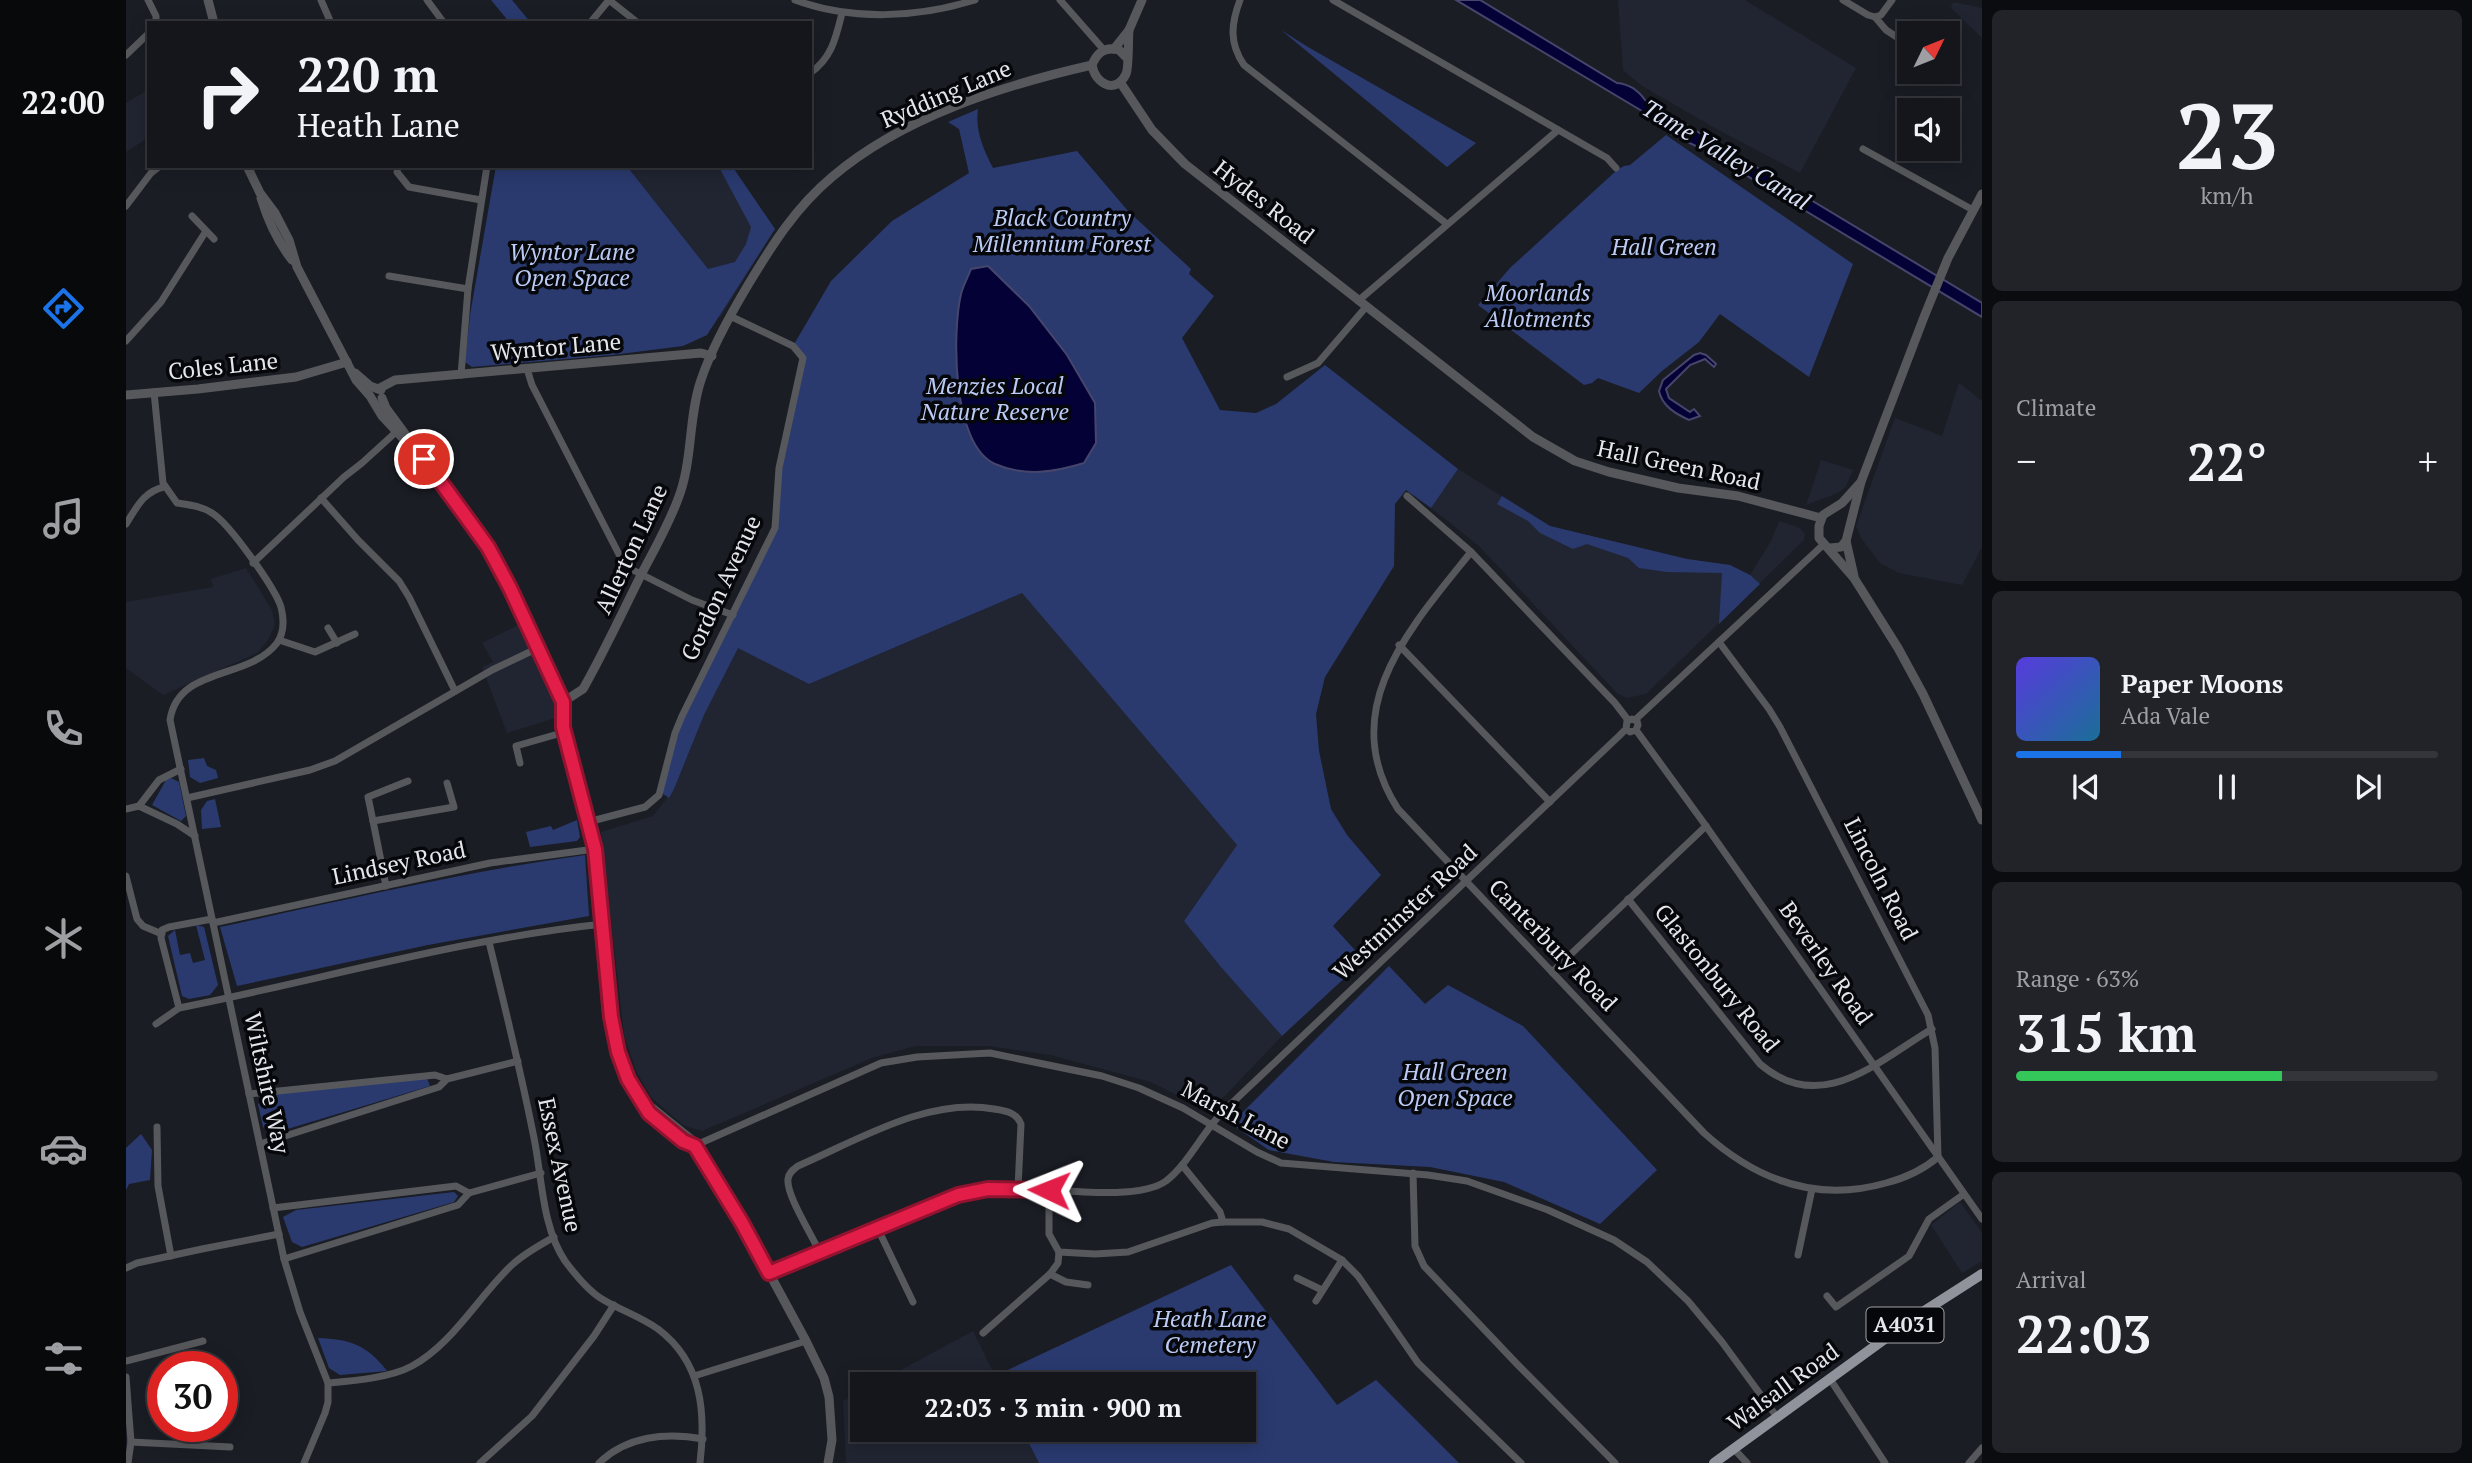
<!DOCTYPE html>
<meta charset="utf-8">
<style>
body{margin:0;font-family:"PT Serif",serif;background:#212328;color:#f1f3f6;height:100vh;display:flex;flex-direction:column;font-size:26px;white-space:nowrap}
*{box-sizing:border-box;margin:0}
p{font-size:23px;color:#9d9fa3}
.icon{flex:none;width:38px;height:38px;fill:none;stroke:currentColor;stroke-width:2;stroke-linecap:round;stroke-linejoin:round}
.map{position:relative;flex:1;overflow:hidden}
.sheet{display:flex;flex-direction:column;gap:10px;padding:10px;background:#0b0c0f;width:490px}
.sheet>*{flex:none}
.hud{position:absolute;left:21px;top:21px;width:665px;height:147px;border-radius:0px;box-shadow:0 4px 18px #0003,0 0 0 2px #33353a;background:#14161b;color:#f1f3f6;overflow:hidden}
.needle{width:46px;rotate:47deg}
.fabs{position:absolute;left:1771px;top:21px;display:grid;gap:14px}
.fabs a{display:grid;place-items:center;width:63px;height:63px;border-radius:0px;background:#14161b;box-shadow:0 4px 18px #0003,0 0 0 2px #33353a;font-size:35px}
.speed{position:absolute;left:21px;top:1351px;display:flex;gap:14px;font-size:35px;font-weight:700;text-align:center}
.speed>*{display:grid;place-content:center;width:91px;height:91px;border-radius:50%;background:#14161b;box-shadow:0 4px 18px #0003,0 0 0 2px #33353a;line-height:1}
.speed .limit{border:10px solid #d22;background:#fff;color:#111}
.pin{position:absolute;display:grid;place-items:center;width:60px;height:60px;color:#fff;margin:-30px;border:4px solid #fff;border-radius:50%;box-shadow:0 2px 7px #0007}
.me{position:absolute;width:77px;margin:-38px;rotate:272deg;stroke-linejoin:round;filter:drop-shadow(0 0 5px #0008)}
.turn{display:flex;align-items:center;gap:24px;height:147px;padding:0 35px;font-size:32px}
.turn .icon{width:91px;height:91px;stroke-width:2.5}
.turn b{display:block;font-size:49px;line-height:60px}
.big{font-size:52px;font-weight:700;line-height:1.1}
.sheet .card{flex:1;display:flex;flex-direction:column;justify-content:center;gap:10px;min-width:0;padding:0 24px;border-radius:10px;background:#212328}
.sheet .dial{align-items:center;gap:0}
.dial b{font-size:91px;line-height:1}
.song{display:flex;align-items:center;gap:21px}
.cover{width:84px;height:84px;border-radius:10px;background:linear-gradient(135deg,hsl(250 70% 55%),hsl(200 70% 35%))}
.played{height:7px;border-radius:4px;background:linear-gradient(90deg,#1a73e8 25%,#33353a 25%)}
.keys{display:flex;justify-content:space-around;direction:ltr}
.heat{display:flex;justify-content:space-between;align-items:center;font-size:38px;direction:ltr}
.charge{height:10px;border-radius:5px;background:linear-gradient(90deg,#34c759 63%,#33353a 0)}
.trip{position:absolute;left:724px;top:1372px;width:406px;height:70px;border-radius:0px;background:#14161b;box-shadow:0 4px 18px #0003,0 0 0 2px #33353a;font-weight:700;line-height:70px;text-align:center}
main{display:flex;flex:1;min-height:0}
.tab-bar{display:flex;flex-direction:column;width:126px;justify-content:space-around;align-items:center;background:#08090b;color:#9d9fa3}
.tab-bar .icon{width:49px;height:49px}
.tab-bar .active{color:#1a73e8}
.tab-bar b{font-size:32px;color:#f1f3f6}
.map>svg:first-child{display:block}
.built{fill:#212532}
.green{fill:#2a3a6f}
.water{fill:#030136;stroke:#46466c;stroke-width:2}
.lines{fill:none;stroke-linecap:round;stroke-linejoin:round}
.minor{stroke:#56585c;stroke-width:7}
.tertiary{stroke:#56585c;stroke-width:9}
.primary{stroke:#90939b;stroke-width:10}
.route-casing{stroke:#92132f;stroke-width:18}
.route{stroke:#e11d48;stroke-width:12}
.labels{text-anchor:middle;stroke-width:7;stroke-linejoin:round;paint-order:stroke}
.shield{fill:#06070a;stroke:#a1a3a8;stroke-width:2}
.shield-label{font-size:21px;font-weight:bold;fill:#e4e6eb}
.street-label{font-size:23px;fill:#e4e6eb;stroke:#06070a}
.park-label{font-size:23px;font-style:italic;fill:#bbcbf6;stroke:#06070a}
.water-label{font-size:24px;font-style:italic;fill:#dae2f8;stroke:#06070a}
</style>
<main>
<nav class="tab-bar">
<b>22:00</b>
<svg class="icon active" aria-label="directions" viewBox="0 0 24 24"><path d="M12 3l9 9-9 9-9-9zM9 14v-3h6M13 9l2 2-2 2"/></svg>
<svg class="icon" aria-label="music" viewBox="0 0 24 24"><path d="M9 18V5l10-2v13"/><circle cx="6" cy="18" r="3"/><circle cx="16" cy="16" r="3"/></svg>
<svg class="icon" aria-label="phone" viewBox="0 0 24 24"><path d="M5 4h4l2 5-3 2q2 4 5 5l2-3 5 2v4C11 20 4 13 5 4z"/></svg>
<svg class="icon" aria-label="climate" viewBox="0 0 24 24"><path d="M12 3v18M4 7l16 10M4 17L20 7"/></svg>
<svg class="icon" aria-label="car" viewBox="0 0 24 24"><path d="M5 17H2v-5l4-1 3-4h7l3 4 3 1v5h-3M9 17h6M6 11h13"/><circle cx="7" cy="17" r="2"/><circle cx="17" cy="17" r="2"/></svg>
<svg class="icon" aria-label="filters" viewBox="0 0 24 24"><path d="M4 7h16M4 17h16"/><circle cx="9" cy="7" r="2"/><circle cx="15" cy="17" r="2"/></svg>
</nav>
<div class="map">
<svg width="1856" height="1463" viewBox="0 0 1856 1463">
<rect width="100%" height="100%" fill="#1a1d24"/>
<!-- built -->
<g class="built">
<path d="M1492,0H1619L1730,68L1674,173L1587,127L1516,86L1497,70Z"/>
<path d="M1827,2L1856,8V38L1825,8Z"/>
<path d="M23,89V137L0,152V103Z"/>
<path d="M491,166H606L649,229L594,318Z"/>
<path d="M1833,383L1856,401V547L1836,585L1773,573L1754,563L1735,538L1730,526L1769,418L1816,436Z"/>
<path d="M1695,460L1727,470L1720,486L1712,493L1680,505Z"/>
<path d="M1332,469L1424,526L1561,559L1604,565L1624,575L1645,541L1653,521L1674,528L1679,534L1678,540L1520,694L1501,698L1491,693L1352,545L1305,508Z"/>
<path d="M120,568L146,610L149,625L142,640L131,653L37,695L0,668V602L87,587L85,579Z"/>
<path d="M896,593L1111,845L1058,921L1094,966L1156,1036L1092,1103L1084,1109L1076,1108L1025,1082L924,1055L862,1046H790L746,1058L576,1131L557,1125L525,1097L510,1071L498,1035L475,832L527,816L548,789L578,715L612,647L683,684Z"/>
<path d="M394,624L429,702L432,717L381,733L356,667L367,662L356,643Z"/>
<path d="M1834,1202L1856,1233V1261L1836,1273L1805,1225Z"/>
<path d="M847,1331L873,1384H749Z"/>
<path d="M737,1391V1430H896L913,1463H720L717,1401Z"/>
</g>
<!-- green -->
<g class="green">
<path d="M365,0H386L405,23H384Z"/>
<path d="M1155,30L1182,47L1350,143L1321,167Z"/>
<path d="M852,109C849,131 857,148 867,168L951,151L1002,211L1065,269L1063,274L1088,296L1056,338L1094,410L1130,413L1150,404L1199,365L1332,469L1305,508L1280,490L1269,504L1268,566L1199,677L1190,714L1193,751L1205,809L1221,835L1255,875L1207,926L1238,960L1156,1036L1094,966L1058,921L1111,845L896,593L683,684L612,648L578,715L548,789L543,798L534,792L549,733L649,528L653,468L677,366L667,346L705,281L766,221L843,173L833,129L822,122Z"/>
<path d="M1540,135L1727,264L1683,377L1594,314L1573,342L1536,371L1513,393L1472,378L1466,383L1458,385L1352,305L1384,268L1491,170L1498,166L1504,165Z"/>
<path d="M370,166H497L503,169L582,269L609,262L620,244L625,227L595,171L596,166H606L649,229L581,335L557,346L486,355L346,367L339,362L344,315Z"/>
<path d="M1376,496L1424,526L1561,559L1604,565L1624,575L1634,584L1593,624L1596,573L1541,572L1513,568L1502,558L1461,544L1447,549L1414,533L1402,521L1371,504Z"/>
<path d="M78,758L81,766L90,770L92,778L74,783L64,777L62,760Z"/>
<path d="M45,778L53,782L60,816L55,821L26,805L40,780Z"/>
<path d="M89,799L95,827L76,829L75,810L81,801Z"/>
<path d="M451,820L454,837L451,841L404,847L400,832L425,826L427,830Z"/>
<path d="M459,855L463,916L302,945L111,986L94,927C215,901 336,872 459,855Z"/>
<path d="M70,925L78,927L92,985L84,995L63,999L56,996L42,936L49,930L54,955L64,953L67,963L79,960Z"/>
<path d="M1263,966L1299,1004L1322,985L1397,1026L1531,1170L1474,1224L1378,1182L1304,1167L1208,1162L1143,1150L1105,1124Z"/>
<path d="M301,1078L304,1086L145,1134L137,1127L132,1104L142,1095Z"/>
<path d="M15,1134L26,1150L24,1180L3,1184L0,1190V1148Z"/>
<path d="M328,1192L332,1196L328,1202L176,1247L166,1242L157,1217L170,1210Z"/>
<path d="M1105,1265L1211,1405L1250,1380L1333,1463H913L896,1430H1118V1384H873L869,1376Z"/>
<path d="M192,1338C224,1339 241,1345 261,1371L214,1375L203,1368Z"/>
</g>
<!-- water -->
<g class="water">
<path d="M1330,0H1354L1491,83C1503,84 1512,90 1519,100L1856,303V317L1578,150L1543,133L1526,117Z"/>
<path d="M862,266L903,306L941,355L969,403L970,443L958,463C929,472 899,477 869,464C826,445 826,333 835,294C837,286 842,277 845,269Z"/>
<path d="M1574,353L1580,355L1590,364L1588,367L1579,359L1564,365L1540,389L1543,398L1564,412L1568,409L1574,416L1563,420C1550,414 1536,406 1533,391L1537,380L1568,355Z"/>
</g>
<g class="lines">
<!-- minor -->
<g class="minor">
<path d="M22,0L30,16V23"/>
<path d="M195,0L205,23"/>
<path d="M301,0L318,23"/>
<path d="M483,0L512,23"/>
<path d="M669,0C726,21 791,18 849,0"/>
<path d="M934,0L978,50"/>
<path d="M1114,0C1105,24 1103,43 1118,65L1321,224"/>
<path d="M1207,0L1481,158L1490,168"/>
<path d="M1717,0L1742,15L1749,17L1760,30L1783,45"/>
<path d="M1749,17L1755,15L1766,0"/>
<path d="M464,23L483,0"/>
<path d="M0,55L23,33"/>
<path d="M684,73C706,58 710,37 716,13"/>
<path d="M1737,149L1847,210"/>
<path d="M272,166L271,172L283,187L355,200"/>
<path d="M0,206L25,173L34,166"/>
<path d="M66,216L88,239"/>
<path d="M263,276L342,289"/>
<path d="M1232,301L1432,130"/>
<path d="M0,341L35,302L80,231"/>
<path d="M401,369L406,385L499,566L566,600L607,615"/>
<path d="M335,375L342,289L361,166"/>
<path d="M1161,377L1192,363L1240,307"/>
<path d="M28,392L37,483L51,503C63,505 75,506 86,513C103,523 149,588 155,607C158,619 158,633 151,643C123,680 52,666 44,720L158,1259L174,1312L202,1383V1402L199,1413L178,1463"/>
<path d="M1281,496L1345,552L1489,703L1502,720"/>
<path d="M195,498L232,540L273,581L283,597L329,691"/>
<path d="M0,524C11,507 17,492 38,487"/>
<path d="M1345,552C1284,628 1208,710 1272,809L1578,1133C1630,1180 1690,1203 1760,1183C1779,1178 1797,1170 1812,1157L1809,1048L1802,1015L1654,727L1643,709L1593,642"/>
<path d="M127,563L218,477L236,463L270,432"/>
<path d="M202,628L211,643"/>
<path d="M153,640L189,652L229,634"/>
<path d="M1273,645L1424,802"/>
<path d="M1509,720L1697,545"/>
<path d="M1510,730L1580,826L1856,1219"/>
<path d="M394,763L390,746L439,732"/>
<path d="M61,798L184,770L209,761L366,670L412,648"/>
<path d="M13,806L51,824L69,836"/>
<path d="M0,809L13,806L33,780L55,769"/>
<path d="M247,821L242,797L282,781"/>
<path d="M462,822L519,807L533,795L549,733L556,716L649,528L653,468L677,358L667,346L604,316"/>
<path d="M0,876L11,919L17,926L36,934"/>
<path d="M260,886L247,821L328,807L321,783"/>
<path d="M1502,899L1634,1064C1696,1117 1753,1060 1806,1029"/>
<path d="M87,923L364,863L469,849"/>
<path d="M363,942C379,1007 395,1072 408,1138C416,1177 416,1227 439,1261C448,1273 462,1291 476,1299C494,1310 515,1317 532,1329C576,1362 580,1412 574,1463"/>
<path d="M1426,972L1580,826"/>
<path d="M53,1008L35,938L36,930L43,927L86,919"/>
<path d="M30,1024L53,1008C194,980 334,939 477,924"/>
<path d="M123,1094L309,1075L321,1079"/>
<path d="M31,1127L32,1186L45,1256"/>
<path d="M134,1144L313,1087L321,1079L392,1061"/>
<path d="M568,1146L755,1063L791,1057L864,1053L976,1076L1013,1088L1057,1108L1131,1152L1155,1163L1302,1175L1341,1181L1422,1210L1488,1240L1521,1262L1562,1301L1596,1342L1651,1417"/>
<path d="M1287,1173L1289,1246L1298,1266L1391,1364L1489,1463"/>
<path d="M923,1190V1234L933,1252L969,1254L1002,1252L1086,1223L1097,1222L1094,1212L1056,1165"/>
<path d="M147,1208L330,1186L343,1193L415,1173"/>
<path d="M1097,1222H1136L1163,1229L1216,1260L1232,1276L1292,1363L1395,1463"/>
<path d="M751,1227L787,1302"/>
<path d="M693,1251C686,1235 660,1195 662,1179C663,1172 668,1169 672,1166C732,1140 802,1097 868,1109C880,1111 890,1112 895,1124L892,1188"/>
<path d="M1672,1255L1686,1189"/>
<path d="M158,1259L332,1205L343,1193"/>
<path d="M0,1268L11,1263L76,1249L153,1234"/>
<path d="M643,1273L832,1195C852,1191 871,1188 891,1188C927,1188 1011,1202 1040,1181C1058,1167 1070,1145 1084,1127C1090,1118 1098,1111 1106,1103L1493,736L1500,729L1501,721L1506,719L1511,721L1512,725L1510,730L1504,732L1500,729"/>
<path d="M924,1274L940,1282L962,1285"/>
<path d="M1171,1278L1196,1290"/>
<path d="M1701,1296L1710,1307L1783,1256L1803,1219L1838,1194"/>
<path d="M1190,1301L1216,1260"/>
<path d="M857,1333L924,1274L932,1263L933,1252"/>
<path d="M0,1361L77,1341"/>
<path d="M568,1376L680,1341"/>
<path d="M0,1377L5,1442L2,1463"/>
<path d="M1704,1379L1759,1463"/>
<path d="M202,1383C226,1381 264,1378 286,1366C327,1344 354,1294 387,1264C399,1253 414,1245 428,1237"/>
<path d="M5,1442L104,1447"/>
<path d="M1608,1449L1621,1463"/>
<path d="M354,1463L406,1416L468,1336L488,1305"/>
<path d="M473,1463C501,1436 540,1432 577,1439"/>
<path d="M1843,1463L1856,1448"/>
</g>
<!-- tertiary -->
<g class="tertiary">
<path d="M82,0L88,23"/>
<path d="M988,49L1003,30L1016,0"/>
<path d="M1001,58L993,50C979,46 971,53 966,65C969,84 990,95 1000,74C1003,68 1002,40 1003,30"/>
<path d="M994,82L1026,130L1059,164L1407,437L1449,461L1483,472L1552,488L1612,496L1695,518"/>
<path d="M121,166L134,193L149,213L163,240L171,267L230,380L244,396L256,416L284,446"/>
<path d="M135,198C142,221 151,241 166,260"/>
<path d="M229,373L244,386L255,390"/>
<path d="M252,389L269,380L575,353L586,356"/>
<path d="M0,395L72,389L170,377L221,362"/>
<path d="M256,398L260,408L362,547L384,588L437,702V727L469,849L485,1018L492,1052L502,1079L523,1113L557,1141L568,1146"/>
<path d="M1735,482L1716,503L1697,515L1693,526V538L1728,578L1772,648L1797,694L1856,820"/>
<path d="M1720,541L1728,576"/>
<path d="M1704,548L1715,547L1720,541L1735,482L1798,317L1822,258L1856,194"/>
<path d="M437,702L457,689C478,652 496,613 515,575C528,550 542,526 552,499C567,461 562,418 575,380C586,347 604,315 622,285C646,245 670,207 706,177C776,117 878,85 966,65"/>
<path d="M520,1103L566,1140L616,1223L680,1341L698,1378L703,1397L706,1440L702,1463"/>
</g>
<!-- primary -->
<path class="primary" d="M1588,1463L1789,1317L1856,1274"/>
</g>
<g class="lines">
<!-- route casing -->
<g class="route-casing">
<path id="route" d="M298,459L362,547L384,588L437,702V727L469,849L485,1017L492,1052L502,1079L523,1113L557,1141L569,1146L616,1223L643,1273L832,1195L862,1189L923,1190"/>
</g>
<!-- route -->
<use href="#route" class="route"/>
</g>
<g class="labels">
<!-- shield labels -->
<rect class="shield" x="1740.5" y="1307.5" width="77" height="35" rx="5"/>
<g class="shield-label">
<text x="1779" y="1332">A4031</text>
</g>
<!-- street labels -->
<g class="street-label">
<text transform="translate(820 94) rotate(-23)" y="8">Rydding Lane</text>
<text transform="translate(1138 202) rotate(38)" y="8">Hydes Road</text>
<text transform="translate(430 347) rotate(-5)" y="8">Wyntor Lane</text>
<text transform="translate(97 366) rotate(-6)" y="8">Coles Lane</text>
<text transform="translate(1553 465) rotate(12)" y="8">Hall Green Road</text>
<text transform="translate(505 549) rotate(-65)" y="8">Allerton Lane</text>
<text transform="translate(595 588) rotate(-65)" y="8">Gordon Avenue</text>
<text transform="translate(273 863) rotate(-12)" y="8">Lindsey Road</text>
<text transform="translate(1755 879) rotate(63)" y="8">Lincoln Road</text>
<text transform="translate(1279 912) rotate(-43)" y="8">Westminster Road</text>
<text transform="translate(1427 945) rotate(46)" y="8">Canterbury Road</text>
<text transform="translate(1700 963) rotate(55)" y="8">Beverley Road</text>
<text transform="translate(1591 978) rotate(51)" y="8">Glastonbury Road</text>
<text transform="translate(141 1083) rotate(78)" y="8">Wiltshire Way</text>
<text transform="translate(1110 1115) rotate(28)" y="8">Marsh Lane</text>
<text transform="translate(434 1165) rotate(78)" y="8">Essex Avenue</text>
<text transform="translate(1657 1387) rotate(-36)" y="8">Walsall Road</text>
</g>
<!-- park labels -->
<g class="park-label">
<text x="936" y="226">Black Country<tspan x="936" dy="26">Millennium Forest</tspan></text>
<text x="1538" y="255">Hall Green</text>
<text x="446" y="260">Wyntor Lane<tspan x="446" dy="26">Open Space</tspan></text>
<text x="1412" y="301">Moorlands<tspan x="1412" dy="26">Allotments</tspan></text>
<text x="869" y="394">Menzies Local<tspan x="869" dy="26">Nature Reserve</tspan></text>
<text x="1329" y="1080">Hall Green<tspan x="1329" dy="26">Open Space</tspan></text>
<text x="1084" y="1327">Heath Lane<tspan x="1084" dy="26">Cemetery</tspan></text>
</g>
<!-- water labels -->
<g class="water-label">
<text transform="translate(1600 155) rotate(31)" y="8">Tame Valley Canal</text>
</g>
</g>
</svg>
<div class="fabs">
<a><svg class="needle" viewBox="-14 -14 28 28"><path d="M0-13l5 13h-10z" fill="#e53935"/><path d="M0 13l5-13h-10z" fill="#9d9fa3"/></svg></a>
<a><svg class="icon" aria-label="sound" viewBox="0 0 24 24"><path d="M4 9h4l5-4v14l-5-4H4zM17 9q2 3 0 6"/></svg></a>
</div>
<div class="speed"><div class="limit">30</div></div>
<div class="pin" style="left:298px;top:459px;background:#d93025"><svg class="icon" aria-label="arrive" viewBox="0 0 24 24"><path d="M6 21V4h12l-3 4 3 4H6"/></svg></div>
<svg class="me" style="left:923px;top:1190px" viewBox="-20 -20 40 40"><path d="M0-17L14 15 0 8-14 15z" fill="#e11d48" stroke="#fff" stroke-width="4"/></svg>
<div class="trip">22:03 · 3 min · 900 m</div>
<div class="hud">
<div class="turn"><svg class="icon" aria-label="right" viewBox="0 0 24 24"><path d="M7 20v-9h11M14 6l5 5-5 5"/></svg><div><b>220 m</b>Heath Lane</div></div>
</div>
</div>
<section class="sheet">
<div class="card dial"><b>23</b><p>km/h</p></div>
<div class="card"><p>Climate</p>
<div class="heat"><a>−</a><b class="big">22°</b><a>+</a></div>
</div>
<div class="card">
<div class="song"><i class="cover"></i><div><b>Paper Moons</b><p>Ada Vale</p></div></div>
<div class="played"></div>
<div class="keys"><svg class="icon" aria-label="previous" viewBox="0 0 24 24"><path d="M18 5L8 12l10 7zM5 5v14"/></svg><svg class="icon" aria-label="pause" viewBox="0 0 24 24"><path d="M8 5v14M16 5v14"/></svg><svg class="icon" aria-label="next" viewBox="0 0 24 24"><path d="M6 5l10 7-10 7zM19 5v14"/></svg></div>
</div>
<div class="card"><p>Range · 63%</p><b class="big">315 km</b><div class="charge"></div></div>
<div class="card"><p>Arrival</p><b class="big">22:03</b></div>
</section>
</main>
